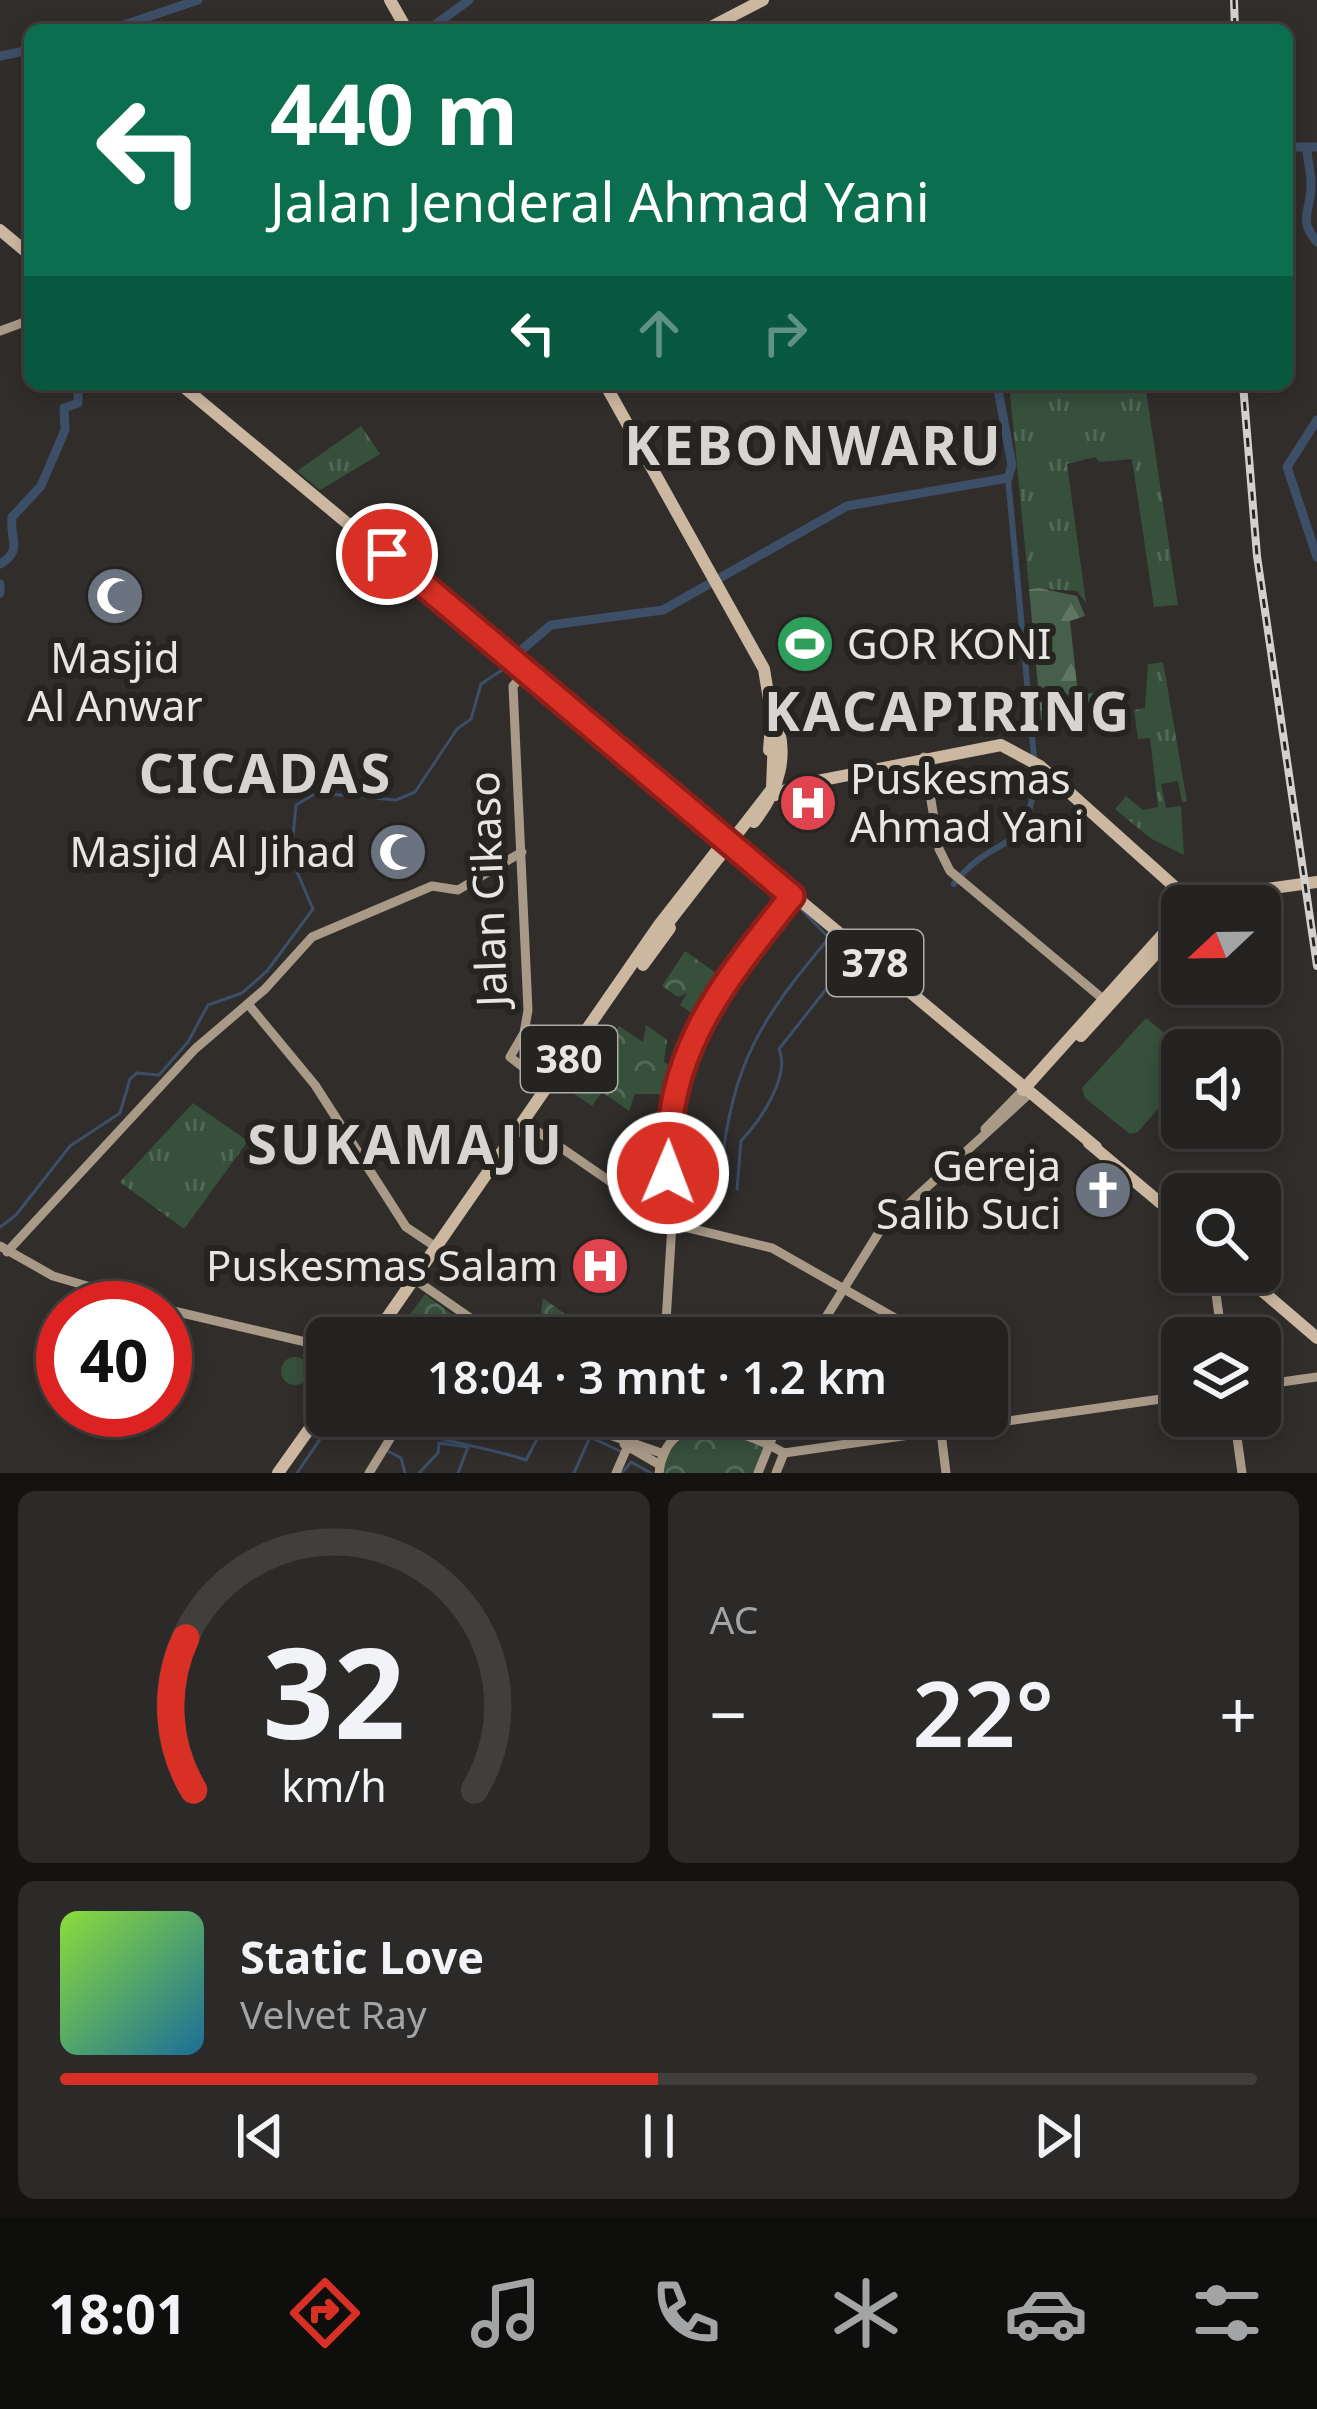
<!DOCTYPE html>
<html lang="id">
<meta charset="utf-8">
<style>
body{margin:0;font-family:"Noto Sans",sans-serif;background:#2c2a29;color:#f1f3f6;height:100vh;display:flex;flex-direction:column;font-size:45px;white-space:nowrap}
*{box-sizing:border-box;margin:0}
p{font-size:39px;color:#a3a4a5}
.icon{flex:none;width:66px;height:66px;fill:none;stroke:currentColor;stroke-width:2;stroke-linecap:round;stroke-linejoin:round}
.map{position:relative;height:1473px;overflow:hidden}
.sheet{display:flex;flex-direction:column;gap:18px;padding:18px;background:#141312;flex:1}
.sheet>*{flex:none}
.guide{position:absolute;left:24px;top:24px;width:1269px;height:366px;border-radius:18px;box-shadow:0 6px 18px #0003,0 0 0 3px #413f3e;background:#0b6e4f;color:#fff;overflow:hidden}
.needle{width:78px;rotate:248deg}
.fabs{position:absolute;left:1161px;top:885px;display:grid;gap:24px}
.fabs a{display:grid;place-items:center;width:120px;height:120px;border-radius:18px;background:#242220;box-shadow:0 6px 18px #0003,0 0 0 3px #413f3e;font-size:60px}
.speed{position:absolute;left:36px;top:1281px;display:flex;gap:24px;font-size:60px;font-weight:700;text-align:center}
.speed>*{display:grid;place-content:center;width:156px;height:156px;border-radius:50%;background:#242220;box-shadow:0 6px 18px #0003,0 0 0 3px #413f3e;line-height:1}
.speed .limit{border:18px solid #d22;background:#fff;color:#111}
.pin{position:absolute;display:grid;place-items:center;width:102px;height:102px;color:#fff;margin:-51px;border:6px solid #fff;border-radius:50%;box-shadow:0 3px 12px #0007}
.me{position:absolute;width:132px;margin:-66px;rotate:1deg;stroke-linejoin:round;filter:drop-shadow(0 0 9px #0008)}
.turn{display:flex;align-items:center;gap:42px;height:252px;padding:0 48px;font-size:54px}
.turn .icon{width:156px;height:156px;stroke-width:2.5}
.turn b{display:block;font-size:84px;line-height:102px}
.lanes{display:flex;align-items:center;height:114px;padding:0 48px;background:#0003;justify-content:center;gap:60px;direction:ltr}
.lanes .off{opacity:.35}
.big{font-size:90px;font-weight:600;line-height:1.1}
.sheet .card{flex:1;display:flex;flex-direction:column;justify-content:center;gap:18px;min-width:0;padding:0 42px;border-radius:18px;background:#2c2a29}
.sheet .dial{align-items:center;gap:0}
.dial svg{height:312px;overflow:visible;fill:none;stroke:#413f3e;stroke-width:7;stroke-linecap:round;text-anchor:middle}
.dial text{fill:#f1f3f6;stroke:none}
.song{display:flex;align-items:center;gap:36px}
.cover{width:144px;height:144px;border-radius:18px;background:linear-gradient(135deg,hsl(90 70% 55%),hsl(200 70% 35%))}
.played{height:12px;border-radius:6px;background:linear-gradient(90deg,#d93025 50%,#413f3e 50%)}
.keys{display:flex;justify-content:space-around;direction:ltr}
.heat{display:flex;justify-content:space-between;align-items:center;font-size:66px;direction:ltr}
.sheet .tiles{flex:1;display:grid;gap:18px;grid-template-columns:1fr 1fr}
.card:last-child{grid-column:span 2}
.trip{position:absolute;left:306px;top:1317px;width:702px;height:120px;border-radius:18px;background:#242220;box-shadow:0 6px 18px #0003,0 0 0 3px #413f3e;font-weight:600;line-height:120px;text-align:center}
.tabs{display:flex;height:192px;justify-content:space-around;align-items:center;background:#0e0e0d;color:#a3a4a5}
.tabs .icon{width:84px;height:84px}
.tabs .on{color:#d93025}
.tabs b{font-size:54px;color:#f1f3f6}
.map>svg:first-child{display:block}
.grass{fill:url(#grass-tufts)}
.forest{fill:url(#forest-firs)}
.park{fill:url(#park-crowns)}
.garden{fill:#36503c}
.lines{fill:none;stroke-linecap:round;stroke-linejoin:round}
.stream{stroke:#3d4e67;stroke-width:3}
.canal{stroke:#3d4e67;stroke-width:6}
.river{stroke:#3d4e67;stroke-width:9}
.secondary{stroke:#a99a88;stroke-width:9}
.primary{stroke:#ccb7a0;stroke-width:12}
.rail-casing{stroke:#d3d1d0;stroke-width:8}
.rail{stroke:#262421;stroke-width:3;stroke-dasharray:9;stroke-linecap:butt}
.primary-bridge{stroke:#ccb7a0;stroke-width:12}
.route-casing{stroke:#8d1f18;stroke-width:30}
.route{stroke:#d93025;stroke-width:21}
.labels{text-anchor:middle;stroke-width:12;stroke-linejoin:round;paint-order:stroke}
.shield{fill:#262421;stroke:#aeacaa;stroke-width:3}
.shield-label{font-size:39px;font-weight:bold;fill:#e8e6e5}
.poi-label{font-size:42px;fill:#e8e6e5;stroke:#262421;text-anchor:end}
.street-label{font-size:42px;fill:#e8e6e5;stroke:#262421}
.district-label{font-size:54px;font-weight:bold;letter-spacing:3px;fill:#d8d4d1;stroke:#262421}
</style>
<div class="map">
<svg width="1317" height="1473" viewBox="0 0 1317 1473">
<defs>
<pattern id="grass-tufts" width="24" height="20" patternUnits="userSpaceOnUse" patternTransform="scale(3)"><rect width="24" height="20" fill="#36503c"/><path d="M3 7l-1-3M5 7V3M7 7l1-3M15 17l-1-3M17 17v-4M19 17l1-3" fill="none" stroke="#536958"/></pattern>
<pattern id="forest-firs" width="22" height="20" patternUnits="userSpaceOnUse" patternTransform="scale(3)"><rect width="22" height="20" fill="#455f4a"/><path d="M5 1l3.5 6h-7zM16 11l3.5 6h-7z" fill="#607664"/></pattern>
<pattern id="park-crowns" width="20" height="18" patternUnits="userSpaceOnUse" patternTransform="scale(3)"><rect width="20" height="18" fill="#36503c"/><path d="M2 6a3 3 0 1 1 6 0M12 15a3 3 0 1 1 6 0" fill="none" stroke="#536958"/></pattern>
</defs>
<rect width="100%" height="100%" fill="#302d2b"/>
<!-- grass -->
<g class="grass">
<path d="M1009,384H1145L1178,605L1154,607L1132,459L1099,462L1095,457L1067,464L1086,603L1077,591L1029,588Z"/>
<path d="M361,426L380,454L320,490L297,471Z"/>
<path d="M1163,662L1187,802H1182L1178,781L1161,784L1166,808L1181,806L1184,855L1150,838L1115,809L1126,796L1143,810L1158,807L1150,738L1138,739L1134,710L1145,708L1148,664Z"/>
<path d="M193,1103L248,1141L184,1229L120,1182Z"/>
</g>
<!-- forest -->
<path class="forest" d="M1039,588L1077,596L1085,616L1070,621L1078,694L1096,693L1097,702L1076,706L1067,694L1054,695L1057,726L1046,727L1041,719L1029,589Z"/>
<!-- park -->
<g class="park">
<path d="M685,951L719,975L693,1014L680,1005L687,993L678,997L662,986Z"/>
<path d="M646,1025L667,1040L664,1062L672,1067L662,1094H635L629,1111L602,1092L592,1106L572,1092L619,1026L643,1042Z"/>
<path d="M666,1169L669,1221L623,1189Z"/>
<path d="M425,1294L483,1338H393Z"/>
<path d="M543,1298L573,1320L561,1338H549L540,1319Z"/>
<path d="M715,1428L765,1447L754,1473H660C669,1445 685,1431 715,1428Z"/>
</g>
<!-- garden -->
<g class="garden">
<path d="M1146,1018L1185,1050L1182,1081L1138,1132L1130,1134L1085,1098L1082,1088Z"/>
<circle cx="295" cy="1371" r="14"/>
</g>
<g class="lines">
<!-- stream -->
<g class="stream">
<path d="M799,907L829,938C760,1020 733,1062 721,1170L675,1164C654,1068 737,976 791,908Z"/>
<path d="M737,1189L741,1141C760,1121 791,1076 779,1049L846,964"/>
<path d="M0,1227L16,1215L70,1146L120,1113L130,1079L137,1073L159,1075L188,1042L208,1005L242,993L267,971L313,909L291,858L296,805L316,793L396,800L415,792L457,729L471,719L481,684L508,666"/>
<path d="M404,1427C416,1436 500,1450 526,1460L544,1426L541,1416"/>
<path d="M386,1450L401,1458L405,1473"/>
<path d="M297,1473L336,1416"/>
<path d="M419,1473L438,1453L439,1443L468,1447L458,1473"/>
<path d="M574,1473L590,1437L622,1452"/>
<path d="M622,1473L631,1462L651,1473"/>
</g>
<!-- canal -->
<path class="canal" d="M954,884C997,828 1031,862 1035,768L1008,478"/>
<!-- river -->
<g class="river">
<path d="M109,30L198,0"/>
<path d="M428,30L469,0"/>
<path d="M0,56L30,50"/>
<path d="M1287,147H1317"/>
<path d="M1307,148C1307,161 1312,174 1311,188C1310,212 1298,220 1317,242"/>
<path d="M1317,420L1287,467L1317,557"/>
<path d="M0,564C24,550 9,538 12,517L41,486L65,430L64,408L78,403V391L69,384"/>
<path d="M0,584V593"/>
<path d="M518,653L551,625L663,610L847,506L1008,478L1012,465L997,384"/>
</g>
<!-- secondary -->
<g class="secondary">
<path d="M0,331L30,320"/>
<path d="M526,671L513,686L528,1010L524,1033L510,1057L548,1086"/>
<path d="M924,757L939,849L950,871L1103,999"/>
<path d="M248,1004L315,1085L406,1227L436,1247"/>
<path d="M531,1127L672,1224L772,1248L930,1338"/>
<path d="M985,1129L1023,1090"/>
<path d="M0,1246L53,1276L162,1308"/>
<path d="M7,1252L195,1049L265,989L312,937L432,886L458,890L522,852"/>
<path d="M1213,1272L1222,1338"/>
<path d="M414,1279L473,1320L487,1338"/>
<path d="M165,1309L327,1347"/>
<path d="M665,1338L672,1224L668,1130L677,1074L708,1009L795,893"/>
<path d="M813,1338L881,1229L1028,1095"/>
<path d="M1260,1385L1317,1377"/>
<path d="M555,1416L664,1454"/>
<path d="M939,1416L946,1473"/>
<path d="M1234,1416L1242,1473"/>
<path d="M624,1444L660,1465"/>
<path d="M784,1453L1182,1396"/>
<path d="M369,1473L404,1416"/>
<path d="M616,1473L641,1416"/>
<path d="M659,1473C667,1402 744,1430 784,1453"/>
<path d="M758,1473L781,1416"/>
<path d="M776,1473L784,1453"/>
</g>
<!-- primary -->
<g class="primary">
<path d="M390,0L407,30"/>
<path d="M705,30L763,0"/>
<path d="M0,230L30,255"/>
<path d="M180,384L1096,1147"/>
<path d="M605,384L764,669L772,718"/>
<path d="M769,750L772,713"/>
<path d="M775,795L797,785L1001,745L1040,766L1196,906"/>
<path d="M754,822C779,791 791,752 773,714"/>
<path d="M1189,905L1201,898L1317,882"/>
<path d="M643,965L670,928"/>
<path d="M1081,1036L1182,925"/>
<path d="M1023,1090L1182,913"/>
<path d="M1089,1143L1182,1221"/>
<path d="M1240,1272L1317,1338"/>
<path d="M373,1338L659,925L726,839"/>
<path d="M278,1473L327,1404"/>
</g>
<!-- rail casing -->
<g class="rail-casing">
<g id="rail">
<path d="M1234,0L1235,30"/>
<path d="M1243,384L1257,556L1317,966"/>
</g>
</g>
<!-- rail -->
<use href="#rail" class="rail"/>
<!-- primary-bridge -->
<path class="primary-bridge" d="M658,936L772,789L774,735"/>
</g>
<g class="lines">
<!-- route casing -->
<g class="route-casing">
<path id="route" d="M387,554L792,896C720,987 665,1051 668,1173"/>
</g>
<!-- route -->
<use href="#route" class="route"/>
</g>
<!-- icons -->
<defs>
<g id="mosque-disc" transform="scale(3)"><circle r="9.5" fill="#6b7280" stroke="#262421"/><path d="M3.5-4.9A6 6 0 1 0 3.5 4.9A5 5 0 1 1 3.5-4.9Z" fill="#fff"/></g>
<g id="stadium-disc" transform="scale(3)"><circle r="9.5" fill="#2e9e5b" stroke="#262421"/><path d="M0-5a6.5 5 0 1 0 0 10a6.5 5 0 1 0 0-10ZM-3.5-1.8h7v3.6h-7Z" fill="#fff"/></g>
<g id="hospital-disc" transform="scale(3)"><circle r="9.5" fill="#e0444e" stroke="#262421"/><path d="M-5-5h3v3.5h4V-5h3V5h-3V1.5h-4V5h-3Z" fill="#fff"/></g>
<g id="church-disc" transform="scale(3)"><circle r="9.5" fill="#6b7280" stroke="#262421"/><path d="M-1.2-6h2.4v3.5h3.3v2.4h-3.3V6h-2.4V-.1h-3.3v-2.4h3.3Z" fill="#fff"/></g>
</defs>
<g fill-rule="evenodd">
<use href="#mosque-disc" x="115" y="596"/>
<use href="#stadium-disc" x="805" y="644"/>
<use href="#hospital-disc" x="808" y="803"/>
<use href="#mosque-disc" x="398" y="852"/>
<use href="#church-disc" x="1103" y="1190"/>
<use href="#hospital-disc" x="600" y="1266"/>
</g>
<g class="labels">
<!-- shield labels -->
<g class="shield">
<rect x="827" y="930" width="96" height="66" rx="9"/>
<rect x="521" y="1026" width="96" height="66" rx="9"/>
</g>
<g class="shield-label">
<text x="875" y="977">378</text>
<text x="569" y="1073">380</text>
</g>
<!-- poi labels -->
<g class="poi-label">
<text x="847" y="659" text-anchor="start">GOR KONI</text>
<text x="115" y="673" text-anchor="middle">Masjid<tspan x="115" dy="48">Al Anwar</tspan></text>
<text x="850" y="794" text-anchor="start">Puskesmas<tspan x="850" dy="48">Ahmad Yani</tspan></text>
<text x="356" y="867">Masjid Al Jihad</text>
<text x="1061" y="1181">Gereja<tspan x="1061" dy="48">Salib Suci</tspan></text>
<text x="558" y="1281">Puskesmas Salam</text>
</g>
<!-- street labels -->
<g class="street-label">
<text transform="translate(488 889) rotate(-92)" y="15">Jalan Cikaso</text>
</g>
<!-- district labels -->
<g class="district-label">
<text x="814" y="465">KEBONWARU</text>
<text x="948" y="731">KACAPIRING</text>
<text x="266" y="793">CICADAS</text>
<text x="406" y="1164">SUKAMAJU</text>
</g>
</g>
</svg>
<div class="fabs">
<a><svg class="needle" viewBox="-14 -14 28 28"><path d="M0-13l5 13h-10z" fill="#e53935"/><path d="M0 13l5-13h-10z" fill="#a3a4a5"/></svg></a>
<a><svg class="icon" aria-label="sound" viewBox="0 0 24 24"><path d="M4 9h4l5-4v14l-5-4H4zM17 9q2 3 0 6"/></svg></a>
<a><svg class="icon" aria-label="search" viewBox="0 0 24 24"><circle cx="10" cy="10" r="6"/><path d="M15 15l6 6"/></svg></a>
<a><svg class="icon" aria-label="layers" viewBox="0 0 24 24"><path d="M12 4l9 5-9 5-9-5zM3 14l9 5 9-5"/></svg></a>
</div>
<div class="speed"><div class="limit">40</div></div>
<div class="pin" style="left:387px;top:554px;background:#d93025"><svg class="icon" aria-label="arrive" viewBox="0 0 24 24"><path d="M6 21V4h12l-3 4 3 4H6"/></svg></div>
<svg class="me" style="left:668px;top:1173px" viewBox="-20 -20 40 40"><circle r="17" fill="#d93025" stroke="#fff" stroke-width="3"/><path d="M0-11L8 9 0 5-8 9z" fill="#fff"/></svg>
<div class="trip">18:04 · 3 mnt · 1.2 km</div>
<div class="guide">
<div class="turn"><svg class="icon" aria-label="left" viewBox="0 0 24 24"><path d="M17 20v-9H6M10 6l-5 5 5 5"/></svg><div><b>440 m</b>Jalan Jenderal Ahmad Yani</div></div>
<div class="lanes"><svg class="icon" aria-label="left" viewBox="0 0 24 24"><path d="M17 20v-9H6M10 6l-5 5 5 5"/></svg><svg class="icon off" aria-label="ahead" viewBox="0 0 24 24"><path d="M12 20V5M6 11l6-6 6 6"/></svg><svg class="icon off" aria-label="right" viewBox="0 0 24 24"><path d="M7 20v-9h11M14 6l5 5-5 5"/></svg></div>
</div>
</div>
<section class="sheet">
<div class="tiles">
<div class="card dial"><svg viewBox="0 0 100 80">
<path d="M14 69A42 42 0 1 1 86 69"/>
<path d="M14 69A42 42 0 0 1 12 30" stroke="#d93025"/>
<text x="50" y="56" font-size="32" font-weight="700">32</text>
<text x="50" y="72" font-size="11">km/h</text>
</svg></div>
<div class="card"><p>AC</p>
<div class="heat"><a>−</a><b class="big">22°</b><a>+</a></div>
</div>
<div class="card">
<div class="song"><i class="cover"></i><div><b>Static Love</b><p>Velvet Ray</p></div></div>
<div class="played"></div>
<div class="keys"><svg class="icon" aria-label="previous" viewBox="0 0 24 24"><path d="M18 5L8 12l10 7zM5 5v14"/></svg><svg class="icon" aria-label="pause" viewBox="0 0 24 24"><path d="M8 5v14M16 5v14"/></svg><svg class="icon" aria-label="next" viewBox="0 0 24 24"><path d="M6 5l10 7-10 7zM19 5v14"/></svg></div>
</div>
</div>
</section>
<nav class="tabs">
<b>18:01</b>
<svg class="icon on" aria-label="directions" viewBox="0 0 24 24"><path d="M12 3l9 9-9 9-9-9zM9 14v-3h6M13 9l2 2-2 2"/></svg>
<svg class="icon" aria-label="music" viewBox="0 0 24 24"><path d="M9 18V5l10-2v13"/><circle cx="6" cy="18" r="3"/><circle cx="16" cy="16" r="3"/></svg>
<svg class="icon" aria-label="phone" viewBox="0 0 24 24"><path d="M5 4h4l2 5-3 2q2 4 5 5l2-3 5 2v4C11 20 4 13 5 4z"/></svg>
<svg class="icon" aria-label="climate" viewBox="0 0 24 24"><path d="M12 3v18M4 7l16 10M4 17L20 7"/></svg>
<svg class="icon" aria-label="car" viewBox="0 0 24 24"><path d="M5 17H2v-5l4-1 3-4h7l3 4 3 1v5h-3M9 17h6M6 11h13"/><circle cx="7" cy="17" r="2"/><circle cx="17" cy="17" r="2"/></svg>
<svg class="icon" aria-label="filters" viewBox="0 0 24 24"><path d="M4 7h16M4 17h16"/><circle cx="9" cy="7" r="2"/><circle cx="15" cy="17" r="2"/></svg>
</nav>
